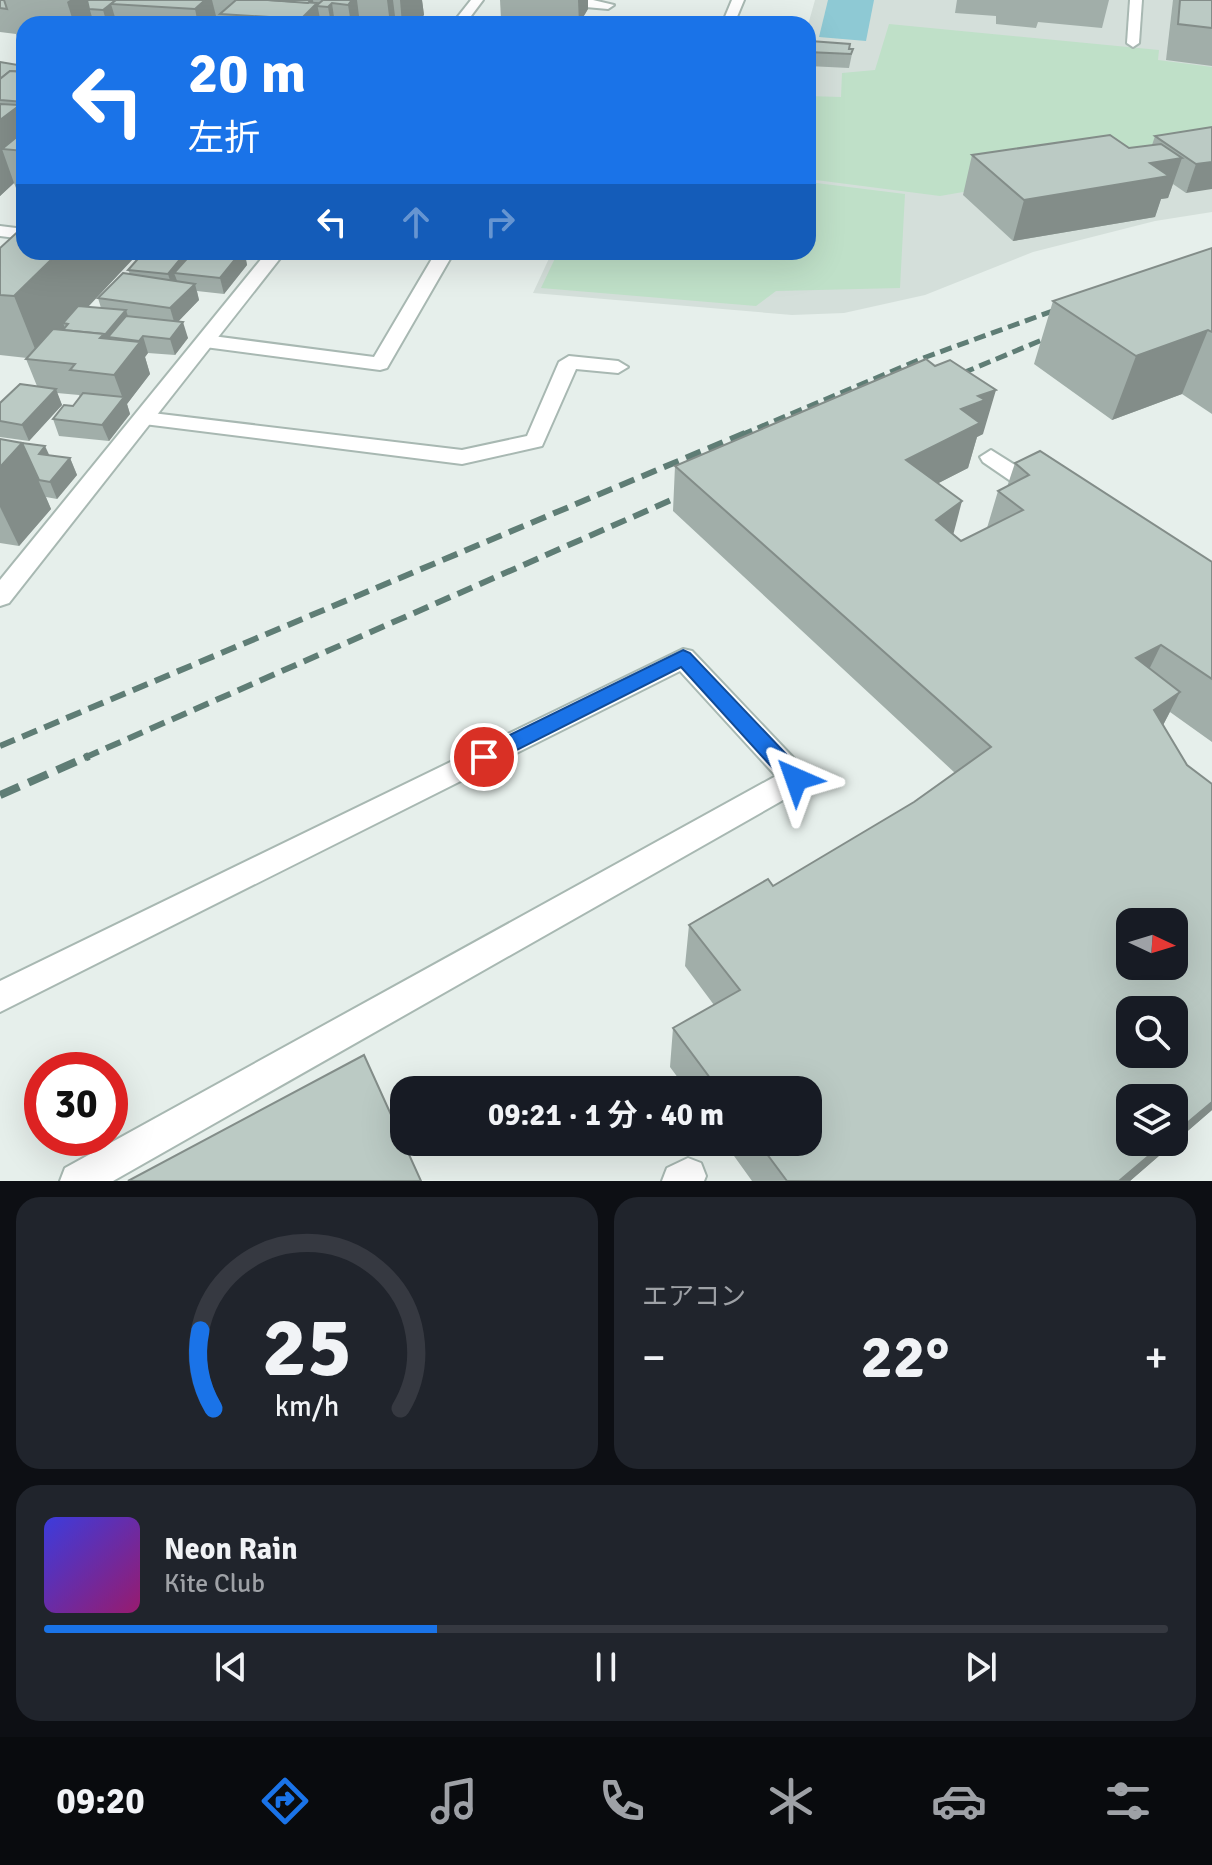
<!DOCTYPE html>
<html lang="ja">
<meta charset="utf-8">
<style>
body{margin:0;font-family:Signika,"Noto Sans JP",sans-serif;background:#20242c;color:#f1f3f6;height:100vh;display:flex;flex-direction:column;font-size:30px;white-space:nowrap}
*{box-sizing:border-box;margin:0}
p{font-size:26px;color:#9ea1a6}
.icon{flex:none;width:44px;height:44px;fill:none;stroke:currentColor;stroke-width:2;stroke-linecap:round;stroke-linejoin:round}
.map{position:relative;height:1181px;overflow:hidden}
.drawer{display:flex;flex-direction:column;gap:16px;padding:16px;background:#0d0f14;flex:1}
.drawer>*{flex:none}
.guide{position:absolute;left:16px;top:16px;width:800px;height:244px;border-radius:24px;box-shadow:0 8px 32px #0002;background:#1a73e8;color:#fff;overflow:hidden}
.needle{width:52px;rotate:94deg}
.fabs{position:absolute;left:1116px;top:908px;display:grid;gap:16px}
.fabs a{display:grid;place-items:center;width:72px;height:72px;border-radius:16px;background:#171b24;box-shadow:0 8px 32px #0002;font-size:40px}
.speed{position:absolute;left:24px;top:1052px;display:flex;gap:16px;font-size:40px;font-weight:700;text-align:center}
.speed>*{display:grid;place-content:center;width:104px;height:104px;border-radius:50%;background:#171b24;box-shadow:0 8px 32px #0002;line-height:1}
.speed .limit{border:12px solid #d22;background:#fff;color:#111}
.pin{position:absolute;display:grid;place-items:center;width:68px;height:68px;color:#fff;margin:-34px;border:4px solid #fff;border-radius:50%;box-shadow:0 2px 8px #0007}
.me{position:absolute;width:88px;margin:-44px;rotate:317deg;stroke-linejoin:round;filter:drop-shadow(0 0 6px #0008)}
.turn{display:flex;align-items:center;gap:28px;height:168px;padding:0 40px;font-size:36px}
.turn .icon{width:104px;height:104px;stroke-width:2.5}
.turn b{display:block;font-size:56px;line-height:68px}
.lanes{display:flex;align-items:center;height:76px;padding:0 40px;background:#0003;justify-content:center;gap:40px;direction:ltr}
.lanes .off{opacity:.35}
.big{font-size:60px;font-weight:700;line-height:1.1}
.drawer .widget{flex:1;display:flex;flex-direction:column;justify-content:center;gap:12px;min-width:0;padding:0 28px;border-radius:24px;background:#20242c}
.drawer .dial{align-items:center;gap:0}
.dial svg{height:208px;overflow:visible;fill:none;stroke:#363941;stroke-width:7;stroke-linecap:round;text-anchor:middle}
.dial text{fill:#f1f3f6;stroke:none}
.song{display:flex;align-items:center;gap:24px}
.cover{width:96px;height:96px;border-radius:12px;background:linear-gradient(135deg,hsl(240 70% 55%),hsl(320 70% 35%))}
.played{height:8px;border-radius:4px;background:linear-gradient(90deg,#1a73e8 35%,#363941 35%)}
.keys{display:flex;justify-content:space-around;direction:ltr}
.heat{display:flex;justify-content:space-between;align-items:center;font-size:44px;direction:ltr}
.drawer .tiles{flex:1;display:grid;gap:16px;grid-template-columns:1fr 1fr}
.widget:last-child{grid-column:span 2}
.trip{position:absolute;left:390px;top:1076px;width:432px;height:80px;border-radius:24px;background:#171b24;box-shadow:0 8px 32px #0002;font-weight:700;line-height:80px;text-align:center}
.tabs{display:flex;height:128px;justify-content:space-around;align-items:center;background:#090b0e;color:#9ea1a6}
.tabs .icon{width:56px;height:56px}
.tabs .on{color:#1a73e8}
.tabs b{font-size:36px;color:#f1f3f6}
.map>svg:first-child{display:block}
.built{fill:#d4dfda}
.green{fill:#bfe0c8}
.water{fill:#8ec9d4}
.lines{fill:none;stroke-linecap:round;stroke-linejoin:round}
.service-casing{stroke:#a8b8b2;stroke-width:4}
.minor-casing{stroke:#a8b8b2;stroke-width:4}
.service{fill:#fff;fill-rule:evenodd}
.minor{fill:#fff;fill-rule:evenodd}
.rail-far2{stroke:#5f7d75;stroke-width:5;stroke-dasharray:12 6;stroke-linecap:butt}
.rail-far1{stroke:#5f7d75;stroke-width:6;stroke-dasharray:16 8;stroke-linecap:butt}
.rail{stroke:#5f7d75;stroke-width:8;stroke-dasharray:21 10;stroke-linecap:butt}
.wall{fill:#a1aea9}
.shaded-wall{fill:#838d89}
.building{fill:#bbcac4;stroke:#838d89;stroke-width:2;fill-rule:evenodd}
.route{fill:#1a73e8;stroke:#114b97;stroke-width:2}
</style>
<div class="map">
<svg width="1212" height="1181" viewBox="0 0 1212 1181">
<rect width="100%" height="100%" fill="#e6efeb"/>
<!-- built -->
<path class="built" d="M815,0H1212V212L1155,221L1033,252L925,295L844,313L792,315L533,293L552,252H808V25Z"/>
<!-- green -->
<g class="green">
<path d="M889,24L1159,50L1158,60L1212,67V149L940,196L808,179V96L841,97L842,73L875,70Z"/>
<path d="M808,182L905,194L900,288L776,291L756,306L541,288L558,252H808Z"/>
</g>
<!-- water -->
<path class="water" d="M828,0H874L866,41L819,37Z"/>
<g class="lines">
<!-- service casing -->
<g class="service-casing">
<g id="service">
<path d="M1130,0H1142L1139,43L1133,47L1127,43Z"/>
<path d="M0,226L24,229V239L0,236Z"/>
<path d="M436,252H454L387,368L380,370L205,347L196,341L205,335L374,357Z"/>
<path d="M569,356L618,361L628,367L618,373L576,369L542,446L462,464L144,424L134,418L144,412L462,450L527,436L559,362Z"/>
<path d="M991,450L1047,485L1050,490L1047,495H1031L983,462L980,457Z"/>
<path d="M688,1158L701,1163L706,1176L704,1181H662L667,1168Z"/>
</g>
</g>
<!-- minor casing -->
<g class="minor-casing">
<g id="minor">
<path d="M471,0H483L465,24H452Z"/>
<path d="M546,0H593L614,5L608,9L552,4Z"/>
<path d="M732,0H744L734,24H722Z"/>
<path d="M267,252H285L9,603L0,606V580Z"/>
<path d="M683,649L692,651L806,771L810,779L806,787L113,1181H60L65,1168L776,776L680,671L0,1012V981Z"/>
</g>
</g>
<!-- service -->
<use href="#service" class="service"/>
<!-- minor -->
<use href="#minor" class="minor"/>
<!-- rail-far2 -->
<g class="rail-far2">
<path d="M946,380L1061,332"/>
<path d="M741,435L926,357L1072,304"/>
</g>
<!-- rail-far1 -->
<g class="rail-far1">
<path d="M0,746L745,433"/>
<path d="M84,758L694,490"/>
</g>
<!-- rail -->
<path class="rail" d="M0,795L89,756"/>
</g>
<!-- wall -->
<g class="wall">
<path d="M0,0H422L424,15L415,24H24V47H20L16,34L0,32Z"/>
<path d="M500,0H588V9L579,24L501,19Z"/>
<path d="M957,0H1109L1102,28L1038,22L1036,28L996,24V16L955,13Z"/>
<path d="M1173,0H1212V66L1166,60Z"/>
<path d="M808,48L853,49L849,68L808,66Z"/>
<path d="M0,62L24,66V208L14,183L0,196Z"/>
<path d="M1212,127L1186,193L1173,184L1168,198L1161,199L1155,217L1013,241L963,195L972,155L1129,148L1152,145L1155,136Z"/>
<path d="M0,248L132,260L88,307L101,308L98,298L130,274L128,270L136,262L133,252H254L250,258H246L247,265L224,294L197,291L199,300L178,321L188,338L175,355L148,353L145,357L150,374L127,404L130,414L109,441L59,436L53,419L73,406L80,397L79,395L57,393L62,405L29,441L0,437V403L37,386L26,359L27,358L0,355Z"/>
<path d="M1212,248V414L1182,394L1112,420L1034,364L1053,301Z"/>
<path d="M935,366L983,434L977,437L968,468L938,483L953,535L961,541L987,528L998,491L1007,487L1015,463L1212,562V742L1170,712L1163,725L1187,765L1212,784V1110L1130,1181H752L724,1142H808V1090H687L670,1067L673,1028L714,1005L685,966L689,925L773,886L914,802L955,773L673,511L675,466Z"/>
<path d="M0,439L49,455L70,458L77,475L57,499L46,497L51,509L19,546L0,543Z"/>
</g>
<!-- shaded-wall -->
<g class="shaded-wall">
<path d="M70,0H87L94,24H74L67,2Z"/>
<path d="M205,0H212L218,24H198L195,9Z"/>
<path d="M311,0H313L314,6L317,3L321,24H302L303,8Z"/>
<path d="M352,0H357L360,24H351L348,5Z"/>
<path d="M387,0H393L396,24H390Z"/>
<path d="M400,0H422L424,15L415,24H402Z"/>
<path d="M578,0H588V9L579,24Z"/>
<path d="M332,3L335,24H331L328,7Z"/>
<path d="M111,4L117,24H107L103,10Z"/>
<path d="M20,105L24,118V151L2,149L14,183L0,196V120Z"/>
<path d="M1182,158L1168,198L1161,199L1155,217L1013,241L1024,200L1150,163Z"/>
<path d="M1212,162V189L1186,193L1196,164Z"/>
<path d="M59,252H130L132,260L69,327L68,324L63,323L66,330L39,359L14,296Z"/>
<path d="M186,252H196L174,273L178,283L173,290L168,274Z"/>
<path d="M241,252H244L247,265L224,294L220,278Z"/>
<path d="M195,284L199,300L175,325L170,308Z"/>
<path d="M126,310L131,326L108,337L112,350L100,338Z"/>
<path d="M183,322L188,338L175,355L170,339Z"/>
<path d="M1208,330L1182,394L1112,420L1136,356Z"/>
<path d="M143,336L148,353L145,357L150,374L127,404L130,414L109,441L102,425L123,399L114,375L140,343L139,341Z"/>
<path d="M56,389L62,405L29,441L22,425Z"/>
<path d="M996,390L983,434L977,437L968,468L896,505L906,460L961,409L978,396Z"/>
<path d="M22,443L51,509L19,546L0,507V459Z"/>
<path d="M45,446L53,463L39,454Z"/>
<path d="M70,458L77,475L57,499L50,482Z"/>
<path d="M962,501L950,547L936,520Z"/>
<path d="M1161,645L1139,690L1136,658Z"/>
<path d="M1180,692L1157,737L1154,710Z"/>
<path d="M1212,1102V1110L1130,1181H1119L1165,1142H1174V1134Z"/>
</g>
<!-- building -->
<g class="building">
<path d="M0,0H4L7,9L0,8Z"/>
<path d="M87,0H116L103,10L89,9Z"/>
<path d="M116,0H205L195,9L111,4Z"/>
<path d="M236,0H268L317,3L301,19L220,14Z"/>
<path d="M268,0H311L308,3Z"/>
<path d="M323,0H352L348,5L332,3L328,7L316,6Z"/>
<path d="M1180,0H1212V28L1178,24Z"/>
<path d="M85,19L128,22L125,24H78Z"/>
<path d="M810,41L850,44L849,49H853L851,54L808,52Z"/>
<path d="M0,62L24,66V72L10,71L0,79Z"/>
<path d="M10,71L24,72V102L0,100V79Z"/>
<path d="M0,104L20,105L0,120Z"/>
<path d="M1212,127V162L1196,164L1155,136Z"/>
<path d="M24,131V151L2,149Z"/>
<path d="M1110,135L1129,148L1161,144L1182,158L1150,163L1169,176L1024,200L972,155Z"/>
<path d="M24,226V252H59L14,296L0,295V248Z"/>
<path d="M1212,248V332L1208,330L1136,356L1053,301Z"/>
<path d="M144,252H186L168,274L128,270Z"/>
<path d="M193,252H241L220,278L174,273Z"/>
<path d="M123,273L195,284L170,308L98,298Z"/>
<path d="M78,306L126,310L104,336V334L63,330L68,324L63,323Z"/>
<path d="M126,316L183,322L170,339L143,336L139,341L108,337Z"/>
<path d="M53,329L104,334L100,338L140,342L114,375L70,370L75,364L26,359Z"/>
<path d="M926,359L935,366L950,360L996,390L978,396L985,400L961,409L980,423L906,460L962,501L936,520L961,541L1023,510L998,491L1029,475L1015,463L1040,451L1212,562V679L1161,645L1136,658L1180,692L1154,710L1187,765L1212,784V1102L1174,1134V1098H1130V1142H1165L1119,1181H787L758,1142H808V1090H719L673,1028L740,990L689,925L768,879L773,886L914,802L991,747L675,466ZM1130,922H1174V966H1130ZM1130,1010H1174V1054H1130Z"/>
<path d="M20,384L56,389L22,425L0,421V403Z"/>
<path d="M83,393L124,397L102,425L53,419L64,405L73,406Z"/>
<path d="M0,439L22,443L0,467Z"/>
<path d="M22,443L45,446L39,454L70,458L50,482L39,480Z"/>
<path d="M364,1055L421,1181H128Z"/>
</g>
<!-- route -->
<path class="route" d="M683,650L690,653L804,773L807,779L804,786L796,788L789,786L681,667L491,763L484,765L477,763L474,757L477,751Z"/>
</svg>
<div class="fabs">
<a><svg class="needle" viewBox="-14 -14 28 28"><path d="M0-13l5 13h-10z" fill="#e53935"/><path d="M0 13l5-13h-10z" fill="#9ea1a6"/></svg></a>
<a><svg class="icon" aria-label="search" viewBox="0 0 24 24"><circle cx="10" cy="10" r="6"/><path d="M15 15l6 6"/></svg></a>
<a><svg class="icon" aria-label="layers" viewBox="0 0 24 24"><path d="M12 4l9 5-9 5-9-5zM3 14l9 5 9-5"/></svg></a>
</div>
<div class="speed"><div class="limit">30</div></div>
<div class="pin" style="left:484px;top:757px;background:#d93025"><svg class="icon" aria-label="arrive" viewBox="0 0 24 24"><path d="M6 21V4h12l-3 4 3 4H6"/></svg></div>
<svg class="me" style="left:796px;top:779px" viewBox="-20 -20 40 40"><path d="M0-17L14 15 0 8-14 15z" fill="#1a73e8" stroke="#fff" stroke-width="4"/></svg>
<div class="trip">09:21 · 1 分 · 40 m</div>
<div class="guide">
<div class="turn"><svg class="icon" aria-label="left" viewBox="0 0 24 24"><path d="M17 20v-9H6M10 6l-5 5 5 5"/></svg><div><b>20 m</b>左折</div></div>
<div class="lanes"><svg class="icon" aria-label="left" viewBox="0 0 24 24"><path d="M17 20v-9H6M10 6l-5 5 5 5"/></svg><svg class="icon off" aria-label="ahead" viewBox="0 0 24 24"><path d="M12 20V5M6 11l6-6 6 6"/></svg><svg class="icon off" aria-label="right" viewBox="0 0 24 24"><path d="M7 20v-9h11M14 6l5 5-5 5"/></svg></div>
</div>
</div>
<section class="drawer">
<div class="tiles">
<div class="widget dial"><svg viewBox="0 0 100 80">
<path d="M14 69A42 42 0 1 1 86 69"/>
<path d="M14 69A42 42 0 0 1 9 39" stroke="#1a73e8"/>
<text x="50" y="56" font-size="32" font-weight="700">25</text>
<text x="50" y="72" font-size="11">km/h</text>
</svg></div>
<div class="widget"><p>エアコン</p>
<div class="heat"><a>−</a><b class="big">22°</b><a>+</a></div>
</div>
<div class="widget">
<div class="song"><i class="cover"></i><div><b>Neon Rain</b><p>Kite Club</p></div></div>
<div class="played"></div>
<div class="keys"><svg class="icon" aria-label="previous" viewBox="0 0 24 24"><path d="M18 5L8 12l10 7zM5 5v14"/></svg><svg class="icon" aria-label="pause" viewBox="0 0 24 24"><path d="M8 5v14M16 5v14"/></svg><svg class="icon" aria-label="next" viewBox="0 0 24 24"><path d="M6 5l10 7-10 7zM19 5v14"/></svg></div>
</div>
</div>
</section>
<nav class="tabs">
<b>09:20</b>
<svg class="icon on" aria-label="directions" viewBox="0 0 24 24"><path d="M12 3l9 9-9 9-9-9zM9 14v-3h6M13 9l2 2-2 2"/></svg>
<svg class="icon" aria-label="music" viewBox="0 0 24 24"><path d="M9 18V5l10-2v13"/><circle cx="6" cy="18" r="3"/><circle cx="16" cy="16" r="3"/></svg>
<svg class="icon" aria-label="phone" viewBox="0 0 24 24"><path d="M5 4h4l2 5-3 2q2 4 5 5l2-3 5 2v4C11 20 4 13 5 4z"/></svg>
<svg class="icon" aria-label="climate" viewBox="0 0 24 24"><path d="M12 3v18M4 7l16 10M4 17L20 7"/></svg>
<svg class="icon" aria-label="car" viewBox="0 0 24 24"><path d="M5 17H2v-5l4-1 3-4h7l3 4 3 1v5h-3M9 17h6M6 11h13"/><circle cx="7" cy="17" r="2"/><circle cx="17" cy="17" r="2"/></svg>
<svg class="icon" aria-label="filters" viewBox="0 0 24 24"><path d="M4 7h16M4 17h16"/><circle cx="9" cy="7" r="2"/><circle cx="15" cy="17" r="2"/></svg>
</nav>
